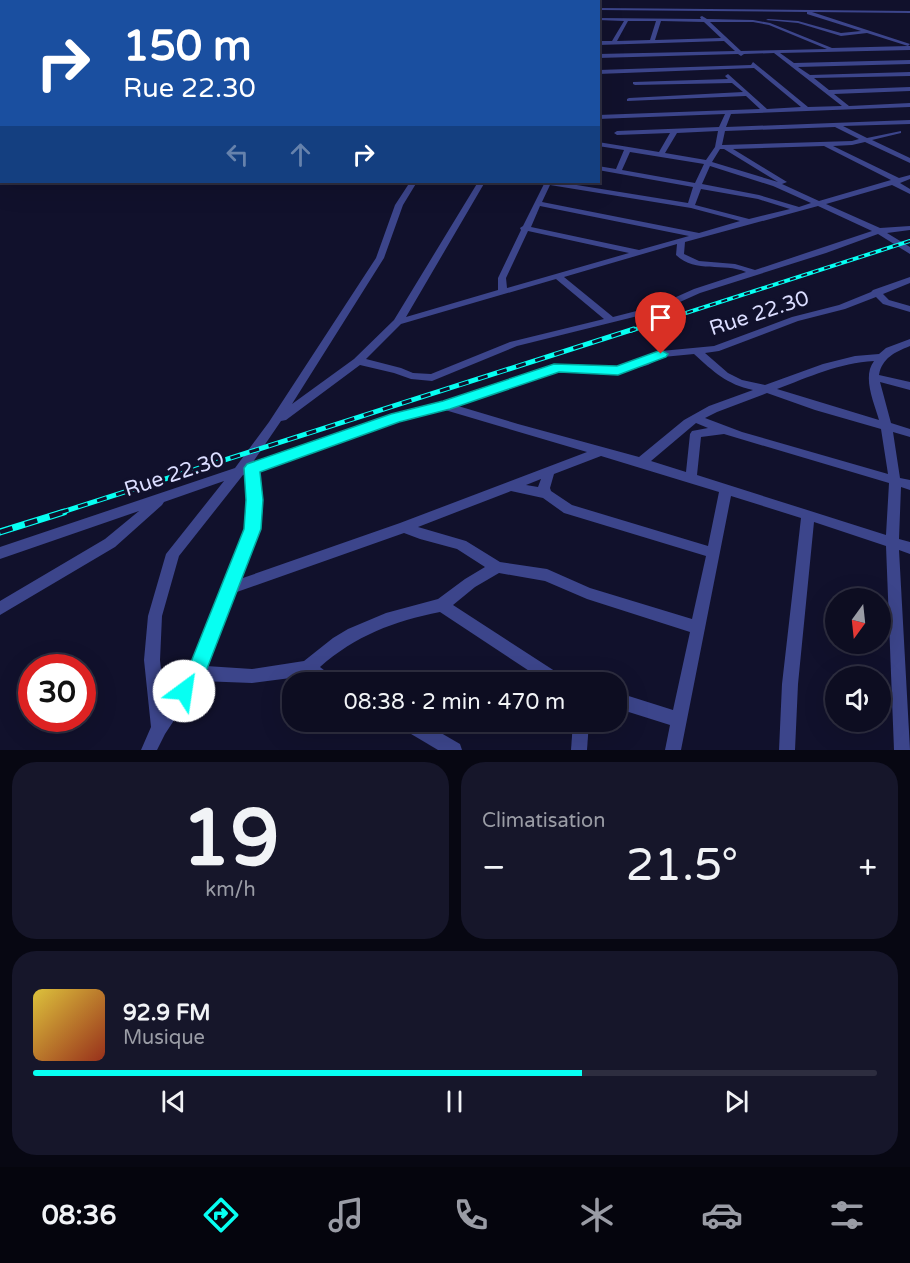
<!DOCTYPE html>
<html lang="fr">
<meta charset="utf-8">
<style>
body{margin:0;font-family:"Varela Round",sans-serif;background:#16162a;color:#f1f3f6;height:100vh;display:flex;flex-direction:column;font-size:22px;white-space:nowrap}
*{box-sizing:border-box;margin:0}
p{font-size:20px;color:#9a9ca5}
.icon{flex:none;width:33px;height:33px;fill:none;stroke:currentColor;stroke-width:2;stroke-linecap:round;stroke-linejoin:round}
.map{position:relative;height:750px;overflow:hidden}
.side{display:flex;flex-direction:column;gap:12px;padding:12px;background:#070712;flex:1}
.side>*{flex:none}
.hud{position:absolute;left:0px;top:0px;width:600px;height:183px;box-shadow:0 6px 24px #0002,0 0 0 2px #2d2d3f;background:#1a4fa0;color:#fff;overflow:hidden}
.needle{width:39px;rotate:195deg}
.tools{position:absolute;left:825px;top:588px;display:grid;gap:12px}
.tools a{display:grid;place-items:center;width:66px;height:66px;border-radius:50%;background:#0d0d21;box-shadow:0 6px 24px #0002,0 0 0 2px #2d2d3f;font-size:30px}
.speed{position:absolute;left:18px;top:654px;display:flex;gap:12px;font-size:30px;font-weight:700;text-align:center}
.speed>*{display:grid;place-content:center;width:78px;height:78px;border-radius:50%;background:#0d0d21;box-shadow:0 6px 24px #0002,0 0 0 2px #2d2d3f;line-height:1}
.speed .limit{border:9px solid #d22;background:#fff;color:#111}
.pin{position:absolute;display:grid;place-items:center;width:51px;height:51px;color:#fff;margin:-62px -26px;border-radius:50% 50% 50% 0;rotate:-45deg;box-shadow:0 0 6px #0007}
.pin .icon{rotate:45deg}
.me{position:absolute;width:66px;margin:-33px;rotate:31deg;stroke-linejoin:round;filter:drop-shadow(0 0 4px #0008)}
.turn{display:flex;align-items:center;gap:21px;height:126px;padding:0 24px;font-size:27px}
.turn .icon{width:78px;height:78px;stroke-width:2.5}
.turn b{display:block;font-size:42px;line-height:51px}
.lanes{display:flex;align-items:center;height:57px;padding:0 24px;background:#0003;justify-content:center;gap:30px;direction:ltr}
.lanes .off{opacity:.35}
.big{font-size:45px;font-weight:600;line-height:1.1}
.side .widget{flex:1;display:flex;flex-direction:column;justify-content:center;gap:9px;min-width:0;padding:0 21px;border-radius:24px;background:#16162a}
.side .dial{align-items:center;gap:0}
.dial b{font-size:78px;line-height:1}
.song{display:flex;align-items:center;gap:18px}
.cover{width:72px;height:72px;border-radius:9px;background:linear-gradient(135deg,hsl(50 70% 55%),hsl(10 70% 35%))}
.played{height:6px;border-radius:3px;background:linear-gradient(90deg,#07fff2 65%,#2d2d3f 65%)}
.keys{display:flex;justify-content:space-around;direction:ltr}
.heat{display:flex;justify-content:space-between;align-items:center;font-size:33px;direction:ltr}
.side .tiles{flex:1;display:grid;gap:12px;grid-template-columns:1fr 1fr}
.widget:last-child{grid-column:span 2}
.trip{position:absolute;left:282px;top:672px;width:345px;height:60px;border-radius:24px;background:#0d0d21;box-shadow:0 6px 24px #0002,0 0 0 2px #2d2d3f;font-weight:600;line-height:60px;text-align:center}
.tab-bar{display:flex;height:96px;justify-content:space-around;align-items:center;background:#05050d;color:#9a9ca5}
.tab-bar .icon{width:42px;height:42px}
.tab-bar .current{color:#07fff2}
.tab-bar b{font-size:27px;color:#f1f3f6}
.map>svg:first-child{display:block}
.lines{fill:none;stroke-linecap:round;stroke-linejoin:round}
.street{fill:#3c458b;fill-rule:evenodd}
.secondary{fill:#7285ff;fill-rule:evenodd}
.primary{fill:#ac62ff;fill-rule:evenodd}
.rail-far2-casing{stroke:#07fff2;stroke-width:4}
.rail-far1-casing{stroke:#07fff2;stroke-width:5}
.rail-casing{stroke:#07fff2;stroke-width:7}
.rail-far2{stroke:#11112c;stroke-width:2;stroke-dasharray:6;stroke-linecap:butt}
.rail-far1{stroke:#11112c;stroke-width:3;stroke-dasharray:10;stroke-linecap:butt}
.rail{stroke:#11112c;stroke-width:4.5;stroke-dasharray:13;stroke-linecap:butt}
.route{fill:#07fff2;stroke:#05a69d;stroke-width:1.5}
.labels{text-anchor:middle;stroke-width:6;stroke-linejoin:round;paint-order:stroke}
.street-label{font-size:21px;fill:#dbddff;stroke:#11112c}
</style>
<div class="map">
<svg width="910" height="750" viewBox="0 0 910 750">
<rect width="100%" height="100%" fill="#11112c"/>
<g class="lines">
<!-- street -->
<g class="street">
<path d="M73,0H77L72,2Z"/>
<path d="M375,0H379L380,2H376Z"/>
<path d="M432,0L440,2H434Z"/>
<path d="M598,8L910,11V13L812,12L910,44L908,46H910V50L780,53L794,63L910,60V64L798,67L810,75L910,72V76L814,78L829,90L910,87V91L834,94L849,106L910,103V107L731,114L726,127L910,120V124L843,126L867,138L901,131V133L872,140L910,158V163L865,142L852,145L833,146L899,178L910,175V179L900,183L910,189V194L892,185L826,204L880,228L910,226V230L887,233L910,247V254L878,234L826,253L700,293L662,310L517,346L432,381L411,379L394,373L360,365L286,420L281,421L253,462L392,415L443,403L555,365L618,367L640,361L661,351L714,346L792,317L839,305L871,292L873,290L910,277V283L883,294L889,300L910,306V312L883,304L876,297L845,309L798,321L719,351L705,353L728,373L742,380L765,385L823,364L855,356L879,354L886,348L910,339V346C895,352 882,358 879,375L910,382V390L880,382L891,423L910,429V437L893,432L900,478L910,480V490L901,487L899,539L910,542V554L899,550L910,750H894L886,546L814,522L798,684L795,750H779L782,684L801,518L731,496L681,750H665L670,725L616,708V692L673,710L690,632L587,599L545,581L499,573L475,587L453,605L564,677L567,682H546L440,612C394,621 355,636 320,667L333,677L336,682H316L306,676L252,683L200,681L165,734L157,750H141L151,727L144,660L148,616L166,554L224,481L164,502L162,505L115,547L0,615V601L105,539L139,511L0,559V547L235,468L269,422L376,258L395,205L410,182H417L403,205L384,258L292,404L354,359L394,320L478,182H485L406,317L498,290V278L521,230L520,228L523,226L545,182H558L688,203L693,187L598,170V166L616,169L624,150L598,146V142L659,152L670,133L617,135L614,133L617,131L719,127L725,114L598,119V115L760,109L746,96L627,101V99L629,98L743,92L732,83L635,85L633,84V82L728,79L725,76L728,74L767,109L801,107L754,68L598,74V70L751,65L753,62L808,107L842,106L774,53L744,54L741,56L738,54L598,58V54L735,51L724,41L598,45V41H612L624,21L598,20V18L701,19L700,17L702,16L707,19L753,20L770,23L832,48L908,46L867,33L841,36L798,23L766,20L768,19L798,21L841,33L861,31L807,14V12L598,10ZM628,21H656L650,40L617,41ZM661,21L704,22L721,38L655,40ZM710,22H753L769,25L827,49L741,51ZM835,127L859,139L852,141L722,145L725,131ZM718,131L715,147L706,160L665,153L677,133ZM824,146L891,180L819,201L782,184L787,182L733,149ZM720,149H724L778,182L712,162ZM630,152L704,164L695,183L622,170ZM710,166L773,186L811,203L799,207L759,195L702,184ZM550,185L691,208L740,221L699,233L542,202ZM701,189L758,199L790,209L749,219L695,205ZM540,206L689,236L639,250L531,227ZM818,206L872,231L755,270L735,264L699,261L684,254L685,242ZM528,231L629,253L507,288L506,278ZM677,244L676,255C696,274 723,262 746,272L694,289L656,306L613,317L564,277ZM556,279L604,319L510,342L431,374L413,373L401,368L366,359L401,324ZM694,354C714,372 726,384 753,390L709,406L684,420L639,457L518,424L458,406L560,370L618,373L648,365L663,357ZM874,361C862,377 874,402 879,420L777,389C809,377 839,363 874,361ZM767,393L815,410L881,429L888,474L742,432L705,418L717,412ZM445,410L587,452L400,523L240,579L259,529L261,500L258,470L398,421ZM696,423L708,428L692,431L690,434L686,472L651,461ZM724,434L889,483L886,535L697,475L701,437ZM601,456L719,492L708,546L572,505L551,491L550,488L554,474ZM246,474L249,500L247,529L190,668L165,706L160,660L162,616L179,556L243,475ZM541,479L538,487L526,485ZM511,491L543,498L564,513L706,556L692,619L590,588L547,569L500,562L466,541L418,527ZM404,533L420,539L457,549L485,567L465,579L438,599L386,613L348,629L333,638L304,661L252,669L206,666L234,593Z"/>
<rect x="0" y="13" width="2" height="2"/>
<path d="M0,24H2L0,27Z"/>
<rect x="0" y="59" width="2" height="4"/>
<rect x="0" y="71" width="2" height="4"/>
<path d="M399,722H422L460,744L462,750H438L401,728Z"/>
<path d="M573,722H589L587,750H571Z"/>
</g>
<!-- secondary -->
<g class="secondary">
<path d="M87,0H94L85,2Z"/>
<rect x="0" y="29" width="2" height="4"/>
</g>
<!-- primary -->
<g class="primary">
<path d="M456,0L455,2H438Z"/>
<rect x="0" y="51" width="2" height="4"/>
</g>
<!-- rail-far2 casing -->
<g class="rail-far2-casing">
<path id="rail-far2" d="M630,331L910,241"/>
</g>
<!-- rail-far1 casing -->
<g class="rail-far1-casing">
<path id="rail-far1" d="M59,513L634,329"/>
</g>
<!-- rail casing -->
<g class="rail-casing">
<path id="rail" d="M0,532L64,512"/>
</g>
<!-- rail-far2 -->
<use href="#rail-far2" class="rail-far2"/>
<!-- rail-far1 -->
<use href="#rail-far1" class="rail-far1"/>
<!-- rail -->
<use href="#rail" class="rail"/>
</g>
<!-- route -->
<path class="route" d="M661,350L668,354L666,357L618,375L559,372L450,409L399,422L260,472L263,500L261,529L203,679L191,698L184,701L177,698L174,691L189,667L244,529L246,500L244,468L247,464L391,414L443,401L554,364L617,366Z"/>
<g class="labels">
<!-- street labels -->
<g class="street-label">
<text transform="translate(759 313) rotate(-18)" y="7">Rue 22.30</text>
<text transform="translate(174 474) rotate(-18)" y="7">Rue 22.30</text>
</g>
</g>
</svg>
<div class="tools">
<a><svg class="needle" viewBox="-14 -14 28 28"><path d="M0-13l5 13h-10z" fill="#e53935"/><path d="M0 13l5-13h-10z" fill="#9a9ca5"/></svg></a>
<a><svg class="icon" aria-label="sound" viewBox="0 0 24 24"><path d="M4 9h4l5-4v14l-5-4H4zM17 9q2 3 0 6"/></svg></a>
</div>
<div class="speed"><div class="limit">30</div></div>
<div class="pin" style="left:661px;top:354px;background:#d93025"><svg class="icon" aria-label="arrive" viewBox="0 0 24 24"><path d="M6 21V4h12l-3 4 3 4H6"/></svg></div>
<svg class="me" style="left:184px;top:691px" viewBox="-20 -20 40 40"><circle r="19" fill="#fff"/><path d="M0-13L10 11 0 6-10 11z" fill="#07fff2"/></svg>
<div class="trip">08:38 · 2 min · 470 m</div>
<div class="hud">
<div class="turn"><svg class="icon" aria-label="right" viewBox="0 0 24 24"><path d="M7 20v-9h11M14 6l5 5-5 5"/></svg><div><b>150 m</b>Rue 22.30</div></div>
<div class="lanes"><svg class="icon off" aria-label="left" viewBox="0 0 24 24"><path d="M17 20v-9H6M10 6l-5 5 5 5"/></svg><svg class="icon off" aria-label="ahead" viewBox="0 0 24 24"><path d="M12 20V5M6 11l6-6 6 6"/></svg><svg class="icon" aria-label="right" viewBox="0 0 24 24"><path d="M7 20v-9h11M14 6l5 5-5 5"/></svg></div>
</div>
</div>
<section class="side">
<div class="tiles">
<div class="widget dial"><b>19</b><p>km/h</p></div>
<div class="widget"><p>Climatisation</p>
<div class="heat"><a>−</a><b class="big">21.5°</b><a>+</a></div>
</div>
<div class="widget">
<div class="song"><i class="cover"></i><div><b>92.9 FM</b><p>Musique</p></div></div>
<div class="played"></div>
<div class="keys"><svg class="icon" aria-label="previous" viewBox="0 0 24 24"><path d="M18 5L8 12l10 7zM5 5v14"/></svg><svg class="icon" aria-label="pause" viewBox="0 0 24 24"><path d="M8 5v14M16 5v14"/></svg><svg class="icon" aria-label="next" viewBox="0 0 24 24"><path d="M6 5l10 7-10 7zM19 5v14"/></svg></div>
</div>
</div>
</section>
<nav class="tab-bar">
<b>08:36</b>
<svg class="icon current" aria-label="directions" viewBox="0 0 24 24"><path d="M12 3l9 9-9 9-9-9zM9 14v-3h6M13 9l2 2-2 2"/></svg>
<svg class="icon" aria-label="music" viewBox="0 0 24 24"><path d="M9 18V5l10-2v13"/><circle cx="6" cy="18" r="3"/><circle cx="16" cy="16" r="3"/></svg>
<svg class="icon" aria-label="phone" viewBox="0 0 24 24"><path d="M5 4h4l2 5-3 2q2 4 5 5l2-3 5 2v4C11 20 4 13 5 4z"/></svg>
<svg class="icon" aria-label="climate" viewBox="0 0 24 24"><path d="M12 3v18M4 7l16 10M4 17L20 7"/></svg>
<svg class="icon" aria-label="car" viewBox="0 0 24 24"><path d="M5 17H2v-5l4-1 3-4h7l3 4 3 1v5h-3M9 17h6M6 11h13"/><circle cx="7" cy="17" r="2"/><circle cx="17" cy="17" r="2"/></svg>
<svg class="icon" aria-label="filters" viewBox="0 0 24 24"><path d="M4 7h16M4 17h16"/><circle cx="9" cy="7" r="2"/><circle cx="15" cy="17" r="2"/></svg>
</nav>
